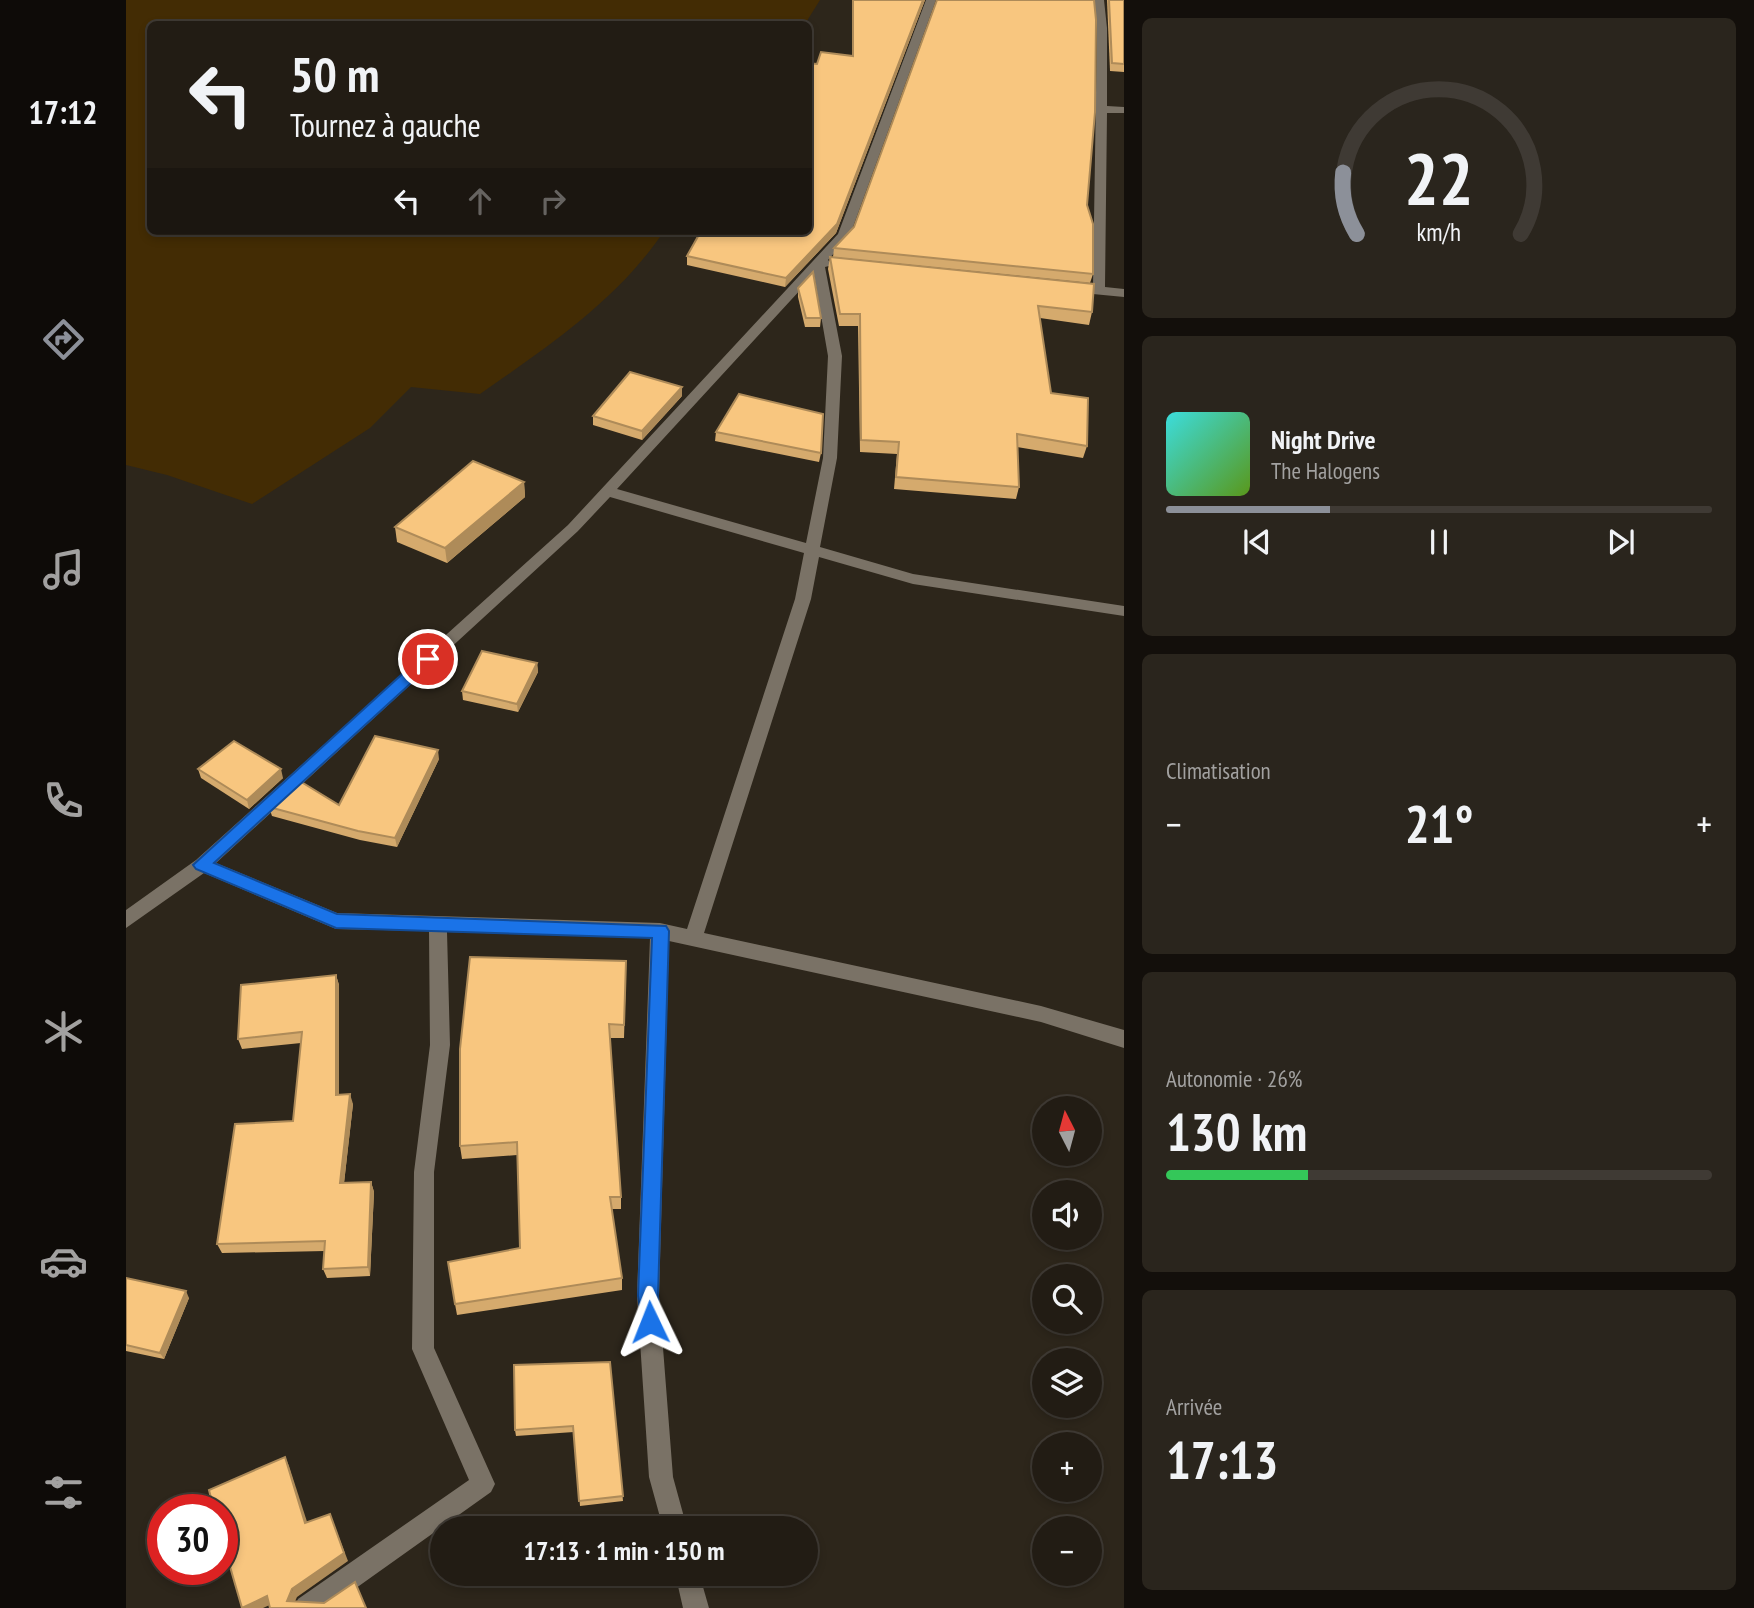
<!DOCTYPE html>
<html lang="fr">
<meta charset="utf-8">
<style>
body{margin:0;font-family:"PT Sans Narrow",sans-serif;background:#2a251d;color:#f1f3f6;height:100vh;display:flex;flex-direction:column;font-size:26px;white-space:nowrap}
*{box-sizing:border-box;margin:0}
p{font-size:23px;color:#a2a1a0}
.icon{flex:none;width:38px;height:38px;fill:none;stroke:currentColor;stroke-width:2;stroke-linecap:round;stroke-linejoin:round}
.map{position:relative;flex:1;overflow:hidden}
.drawer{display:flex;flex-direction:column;gap:18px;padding:18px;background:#130f0b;width:630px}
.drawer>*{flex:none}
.banner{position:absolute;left:21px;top:21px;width:665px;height:214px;border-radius:10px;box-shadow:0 4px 10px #0003,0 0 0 2px #3f3a34;background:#221c14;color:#f1f3f6;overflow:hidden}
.needle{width:46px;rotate:354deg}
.buttons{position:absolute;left:906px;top:1096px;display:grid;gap:14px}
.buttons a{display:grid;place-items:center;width:70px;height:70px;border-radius:50%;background:#221c14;box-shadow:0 4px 10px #0003,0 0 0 2px #3f3a34;font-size:35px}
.speed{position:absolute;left:21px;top:1494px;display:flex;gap:14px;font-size:35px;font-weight:700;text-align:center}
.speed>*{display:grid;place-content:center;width:91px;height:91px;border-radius:50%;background:#221c14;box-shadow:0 4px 10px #0003,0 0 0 2px #3f3a34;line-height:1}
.speed .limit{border:10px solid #d22;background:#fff;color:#111}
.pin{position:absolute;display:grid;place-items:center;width:60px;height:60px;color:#fff;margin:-30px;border:4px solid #fff;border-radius:50%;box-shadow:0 2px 7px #0007}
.me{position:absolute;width:77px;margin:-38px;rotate:358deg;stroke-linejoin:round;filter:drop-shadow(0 0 5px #0008)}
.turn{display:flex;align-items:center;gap:24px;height:147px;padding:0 28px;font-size:32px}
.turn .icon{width:91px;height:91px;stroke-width:2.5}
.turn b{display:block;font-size:49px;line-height:60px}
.lanes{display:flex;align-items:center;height:66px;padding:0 28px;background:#0003;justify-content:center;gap:35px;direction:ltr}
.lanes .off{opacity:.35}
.big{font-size:52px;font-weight:600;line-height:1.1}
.drawer .widget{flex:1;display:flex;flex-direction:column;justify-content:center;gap:10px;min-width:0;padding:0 24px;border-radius:10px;background:#2a251d}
.drawer .dial{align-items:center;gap:0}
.dial svg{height:182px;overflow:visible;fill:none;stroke:#3f3a34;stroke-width:7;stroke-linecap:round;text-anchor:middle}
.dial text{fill:#f1f3f6;stroke:none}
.song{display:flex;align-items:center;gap:21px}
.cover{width:84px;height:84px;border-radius:10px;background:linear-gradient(135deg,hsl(180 70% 55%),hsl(90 70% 35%))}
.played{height:7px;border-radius:4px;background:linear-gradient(90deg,#8c9099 30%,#3f3a34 30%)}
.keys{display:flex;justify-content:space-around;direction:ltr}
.heat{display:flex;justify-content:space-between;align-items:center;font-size:38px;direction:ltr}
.charge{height:10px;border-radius:5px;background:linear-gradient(90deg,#34c759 26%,#3f3a34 0)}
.trip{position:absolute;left:304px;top:1516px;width:388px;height:70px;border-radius:35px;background:#221c14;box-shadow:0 4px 10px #0003,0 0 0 2px #3f3a34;font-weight:600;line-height:70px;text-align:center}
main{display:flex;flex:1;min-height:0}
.tab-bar{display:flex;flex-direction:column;width:126px;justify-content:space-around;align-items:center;background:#0e0b08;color:#a2a1a0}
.tab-bar .icon{width:49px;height:49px}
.tab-bar .on{color:#8c9099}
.tab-bar b{font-size:32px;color:#f1f3f6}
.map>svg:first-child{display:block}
.green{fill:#432c04}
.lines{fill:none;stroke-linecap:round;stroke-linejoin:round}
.minor{fill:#7a7266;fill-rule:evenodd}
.wall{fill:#d5aa6d}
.shaded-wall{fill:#ae8b59}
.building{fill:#f8c67f;stroke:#ae8b59;stroke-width:2}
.route{fill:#1a73e8;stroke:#114b97;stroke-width:2}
</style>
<main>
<nav class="tab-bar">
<b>17:12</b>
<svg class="icon on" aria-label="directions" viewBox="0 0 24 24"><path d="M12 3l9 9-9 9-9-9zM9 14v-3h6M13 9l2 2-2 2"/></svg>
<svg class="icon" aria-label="music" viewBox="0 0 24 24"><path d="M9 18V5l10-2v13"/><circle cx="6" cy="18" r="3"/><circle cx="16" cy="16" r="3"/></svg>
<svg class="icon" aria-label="phone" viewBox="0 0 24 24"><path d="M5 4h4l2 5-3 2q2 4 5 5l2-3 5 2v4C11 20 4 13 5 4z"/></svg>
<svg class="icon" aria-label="climate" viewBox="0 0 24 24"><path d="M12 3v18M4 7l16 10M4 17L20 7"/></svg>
<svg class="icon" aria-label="car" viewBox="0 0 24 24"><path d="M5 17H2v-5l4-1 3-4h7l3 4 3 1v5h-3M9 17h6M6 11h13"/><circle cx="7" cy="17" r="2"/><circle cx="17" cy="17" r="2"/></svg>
<svg class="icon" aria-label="filters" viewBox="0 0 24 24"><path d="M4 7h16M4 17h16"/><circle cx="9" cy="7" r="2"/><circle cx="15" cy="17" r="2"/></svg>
</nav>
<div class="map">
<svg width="998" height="1608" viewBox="0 0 998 1608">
<rect width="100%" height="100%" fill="#2d261b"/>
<!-- green -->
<path class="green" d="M0,0H694L679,24H24V231H538C492,300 421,347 354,394L285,387L244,428L126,504L41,475L0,465Z"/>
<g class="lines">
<!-- minor -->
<g class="minor">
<path d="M800,0H810L724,235L702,260L705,263L703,266L699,267L716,356L711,458L694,547L787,574L998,606V616L787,584L693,557L685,599L578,933L915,1006L998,1030V1048L915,1022L543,941L533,1296L547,1477L561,1528H537L523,1477L511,1296L524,938L321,932L324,1045L308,1172V1348L369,1484L365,1492L202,1608H168L172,1599L343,1480L286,1349L288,1172L304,1045L303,931L210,929L78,873L0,928V910L70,860L442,525L712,234ZM688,275L702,356L697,458L680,543L491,489ZM484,497L678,553L669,599L561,929L534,923L211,913L90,863L452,531Z"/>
<path d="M968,0H978L981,28V106L998,107V113H981L979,287L998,289V297L946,292L940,288L946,284L967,286L971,28Z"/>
<path d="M549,1573H573L583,1608H557Z"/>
</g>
</g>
<!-- wall -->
<g class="wall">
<path d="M726,0H799L710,233L659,287L561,265V256L682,231L691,64L726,56Z"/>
<path d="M981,0H998V72L984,71Z"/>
<path d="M961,205L967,274L964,283L707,257L708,248L728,227Z"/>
<path d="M704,257L966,312L963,325L914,318L925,393L961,446L957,458L891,447L893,487L890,499L768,489L771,454L734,452L732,326H713L702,269Z"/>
<path d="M672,288L695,318L694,327H679L672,297Z"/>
<path d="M556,396L516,440L467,425V416Z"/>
<path d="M590,432L695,453L693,462L589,441Z"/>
<path d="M398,482L399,497L321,563L271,542L269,527Z"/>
<path d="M411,663L412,672L392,712L337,700L336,691Z"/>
<path d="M313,759L271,847L234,840L146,816L143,807L213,805Z"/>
<path d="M72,769L157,778L123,809L75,778Z"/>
<path d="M210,975L213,985V1094L227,1104L218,1183L245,1182L248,1192L244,1276L201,1278L197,1269L199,1251L96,1253L91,1244L167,1121L175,1043L116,1049L112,1039Z"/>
<path d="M500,975L498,1038H484L495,1197V1209H486L496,1278V1290L331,1315L329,1304L394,1248L391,1155L336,1159L334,1146Z"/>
<path d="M0,1278L63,1298L38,1359L0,1351Z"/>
<path d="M484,1362L497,1501L454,1506L448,1432L390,1436L389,1430Z"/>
</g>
<!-- shaded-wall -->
<g class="shaded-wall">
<path d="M797,0H799L710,233L659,287L660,278Z"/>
<path d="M556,387V396L516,440V431Z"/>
<path d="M398,482L399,497L321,563L319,548Z"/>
<path d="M411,663L412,672L392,712L391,704Z"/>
<path d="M312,750L313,759L271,847L269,838Z"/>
<path d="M155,769L157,778L123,809L121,800Z"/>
<path d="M210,975L213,985V1105L210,1095Z"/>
<path d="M224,1094L227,1104L217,1192L214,1183Z"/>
<path d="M245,1182L248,1192L244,1276L242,1267Z"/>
<path d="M60,1291L63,1298L38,1359L34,1353Z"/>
<path d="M159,1457L163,1466L184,1531L179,1523Z"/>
<path d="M204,1514L222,1561L171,1597L166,1608L161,1601Z"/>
<path d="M141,1596L146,1604L137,1608H116Z"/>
</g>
<!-- building -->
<g class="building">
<path d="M727,0H797L711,224L660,278L561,256L575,231H682V63L691,64L695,52L727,56Z"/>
<path d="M811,0H968L970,20L969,112L961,205L967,224V274L708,248L728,227Z"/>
<path d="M983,0H998V64L986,63Z"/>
<path d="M704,257L968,284L966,312L912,306L925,393L962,398L961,446L891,434L893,487L770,477L773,442L735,440L734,314H714Z"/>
<path d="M687,272L695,318H680L672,288Z"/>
<path d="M504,372L556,387L516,431L467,416Z"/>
<path d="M613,394L697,414L695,453L590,432Z"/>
<path d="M347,461L398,482L319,548L269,527Z"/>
<path d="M356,651L411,663L391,704L336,691Z"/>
<path d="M249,736L312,750L269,838L232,831L143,807L172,780L213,805Z"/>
<path d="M108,741L155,769L121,800L72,769Z"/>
<path d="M344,957L500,961L498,1025L483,1024L495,1197H484L496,1278L329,1304L322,1262L394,1248L391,1142L334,1146V1049Z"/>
<path d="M210,975V1095L224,1094L214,1183L245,1182L242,1267L197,1269L199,1241L91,1244L109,1124L167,1121L176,1032L112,1039L115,985Z"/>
<path d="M0,1278L60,1291L34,1353L0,1345Z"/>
<path d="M484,1362L497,1496L453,1501L447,1426L389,1430L388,1365Z"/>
<path d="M159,1457L179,1523L204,1514L218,1553L166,1589L161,1601L198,1603L229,1582L240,1608H144L141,1596L116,1608L96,1539V1510H88L83,1490Z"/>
</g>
<!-- route -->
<path class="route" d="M302,654L310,659L307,663L88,863L211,914L540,926L543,931L532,1296L534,1322L531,1329L524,1332L517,1329L512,1296L526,938L210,928L70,869L67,865L297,655Z"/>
</svg>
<div class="buttons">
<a><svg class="needle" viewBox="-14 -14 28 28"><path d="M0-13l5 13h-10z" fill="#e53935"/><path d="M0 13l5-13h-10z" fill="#a2a1a0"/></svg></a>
<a><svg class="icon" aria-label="sound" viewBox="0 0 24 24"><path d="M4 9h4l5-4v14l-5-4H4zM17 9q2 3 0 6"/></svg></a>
<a><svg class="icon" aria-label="search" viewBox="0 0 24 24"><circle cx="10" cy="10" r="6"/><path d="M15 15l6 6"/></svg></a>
<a><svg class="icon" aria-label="layers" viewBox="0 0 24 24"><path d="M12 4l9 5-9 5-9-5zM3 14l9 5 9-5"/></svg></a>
<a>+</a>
<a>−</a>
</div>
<div class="speed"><div class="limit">30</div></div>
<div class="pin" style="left:302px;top:659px;background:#d93025"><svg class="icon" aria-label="arrive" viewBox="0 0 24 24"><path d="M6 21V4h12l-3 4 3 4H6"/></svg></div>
<svg class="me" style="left:524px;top:1322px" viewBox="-20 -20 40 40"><path d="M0-17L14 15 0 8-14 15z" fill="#1a73e8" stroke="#fff" stroke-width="4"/></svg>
<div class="trip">17:13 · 1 min · 150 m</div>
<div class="banner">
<div class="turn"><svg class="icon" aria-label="left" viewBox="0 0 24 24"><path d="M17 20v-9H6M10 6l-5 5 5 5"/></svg><div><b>50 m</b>Tournez à gauche</div></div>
<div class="lanes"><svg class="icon" aria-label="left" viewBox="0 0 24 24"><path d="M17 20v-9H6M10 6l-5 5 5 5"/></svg><svg class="icon off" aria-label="ahead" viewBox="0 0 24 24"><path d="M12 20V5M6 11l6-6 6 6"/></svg><svg class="icon off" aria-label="right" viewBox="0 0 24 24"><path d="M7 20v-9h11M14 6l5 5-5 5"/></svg></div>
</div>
</div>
<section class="drawer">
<div class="widget dial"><svg viewBox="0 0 100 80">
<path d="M14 69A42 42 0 1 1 86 69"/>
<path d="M14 69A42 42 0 0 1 8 42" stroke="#8c9099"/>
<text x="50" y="56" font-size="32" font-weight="700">22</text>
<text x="50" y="72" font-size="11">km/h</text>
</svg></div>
<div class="widget">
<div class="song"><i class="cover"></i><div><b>Night Drive</b><p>The Halogens</p></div></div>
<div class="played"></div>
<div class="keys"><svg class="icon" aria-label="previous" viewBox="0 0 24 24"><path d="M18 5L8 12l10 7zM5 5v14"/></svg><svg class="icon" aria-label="pause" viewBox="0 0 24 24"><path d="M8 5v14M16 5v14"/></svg><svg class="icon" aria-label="next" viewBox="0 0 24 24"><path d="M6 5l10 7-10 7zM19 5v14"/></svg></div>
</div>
<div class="widget"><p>Climatisation</p>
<div class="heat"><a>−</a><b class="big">21°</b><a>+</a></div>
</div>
<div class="widget"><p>Autonomie · 26%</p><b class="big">130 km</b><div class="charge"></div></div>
<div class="widget"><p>Arrivée</p><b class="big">17:13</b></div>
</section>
</main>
